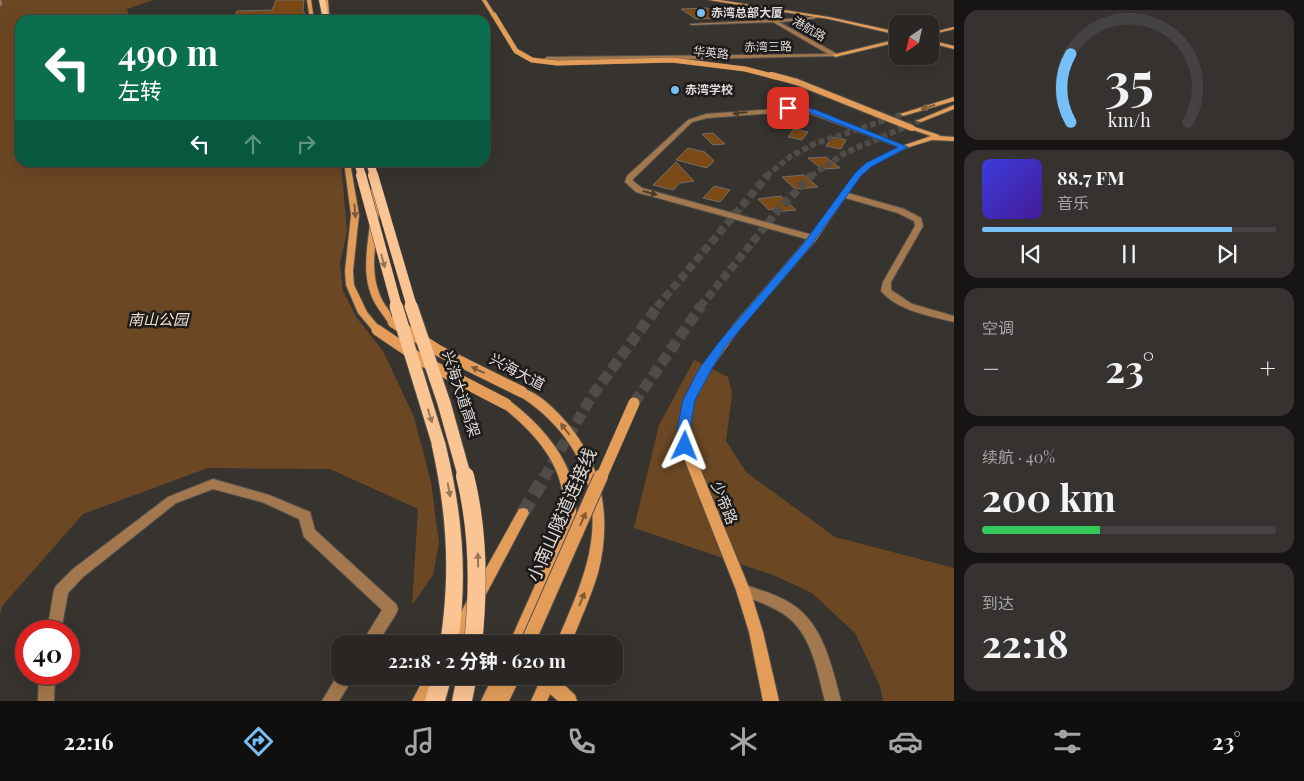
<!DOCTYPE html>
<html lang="zh">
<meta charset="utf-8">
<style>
body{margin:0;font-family:"Playfair Display","Noto Sans SC",serif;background:#353230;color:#f1f3f6;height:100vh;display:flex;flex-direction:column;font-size:19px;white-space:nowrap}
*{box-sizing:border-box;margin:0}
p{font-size:16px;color:#a5a5a6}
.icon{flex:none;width:28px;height:28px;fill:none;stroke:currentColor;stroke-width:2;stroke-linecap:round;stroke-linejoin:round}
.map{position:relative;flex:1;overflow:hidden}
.sheet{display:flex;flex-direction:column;gap:10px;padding:10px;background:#171513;width:350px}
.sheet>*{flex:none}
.hud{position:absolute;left:15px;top:15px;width:475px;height:152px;border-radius:15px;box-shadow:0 5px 20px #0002,0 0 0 1px #454341;background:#0b6e4f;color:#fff;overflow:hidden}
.needle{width:32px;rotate:214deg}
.buttons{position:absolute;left:889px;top:15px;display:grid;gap:10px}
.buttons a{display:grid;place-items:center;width:50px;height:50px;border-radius:10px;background:#292623;box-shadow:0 5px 20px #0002,0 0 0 1px #454341;font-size:25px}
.speed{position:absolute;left:15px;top:620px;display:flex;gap:10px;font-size:25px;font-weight:700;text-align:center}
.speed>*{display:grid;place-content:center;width:65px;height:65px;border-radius:50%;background:#292623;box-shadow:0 5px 20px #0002,0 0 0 1px #454341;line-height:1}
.speed .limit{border:8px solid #d22;background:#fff;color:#111}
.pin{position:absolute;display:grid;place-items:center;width:42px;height:42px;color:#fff;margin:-21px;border-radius:10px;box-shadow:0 2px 8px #0006}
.me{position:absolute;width:55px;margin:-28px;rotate:2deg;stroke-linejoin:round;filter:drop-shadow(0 0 4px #0008)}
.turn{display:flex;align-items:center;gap:18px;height:105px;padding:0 20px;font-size:22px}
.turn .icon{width:65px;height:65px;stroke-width:2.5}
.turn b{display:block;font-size:35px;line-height:42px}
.lanes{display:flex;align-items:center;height:48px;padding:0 20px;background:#0003;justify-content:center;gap:25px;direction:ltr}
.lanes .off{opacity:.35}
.big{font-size:38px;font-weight:700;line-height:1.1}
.sheet .widget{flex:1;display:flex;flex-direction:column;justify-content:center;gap:8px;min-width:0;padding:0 18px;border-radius:15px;background:#353230}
.sheet .dial{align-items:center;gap:0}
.dial svg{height:130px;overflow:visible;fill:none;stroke:#454341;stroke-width:7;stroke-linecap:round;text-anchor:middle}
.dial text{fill:#f1f3f6;stroke:none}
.song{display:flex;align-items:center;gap:15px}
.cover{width:60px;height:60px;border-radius:8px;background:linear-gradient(135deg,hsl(240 70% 55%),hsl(260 70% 35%))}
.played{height:5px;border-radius:2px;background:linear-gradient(90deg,#77bff7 85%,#454341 85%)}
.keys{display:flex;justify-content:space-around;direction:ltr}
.heat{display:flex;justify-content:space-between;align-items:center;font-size:28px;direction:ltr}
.charge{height:8px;border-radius:4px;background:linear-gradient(90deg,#34c759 40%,#454341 0)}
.trip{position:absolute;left:331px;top:635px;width:292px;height:50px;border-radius:15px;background:#292623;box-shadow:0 5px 20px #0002,0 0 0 1px #454341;font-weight:700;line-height:50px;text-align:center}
.menu{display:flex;height:80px;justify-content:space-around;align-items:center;background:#100f0e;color:#a5a5a6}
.menu .icon{width:35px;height:35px}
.menu .selected{color:#77bff7}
.menu b{font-size:22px;color:#f1f3f6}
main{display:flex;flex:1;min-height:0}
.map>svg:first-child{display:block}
.green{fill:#6b4724}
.building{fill:#7b4a16;stroke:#736e69}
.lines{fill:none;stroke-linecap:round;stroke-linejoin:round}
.secondary-tunnel-far3{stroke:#504c48;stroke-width:6;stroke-dasharray:6 3;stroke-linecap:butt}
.secondary-tunnel-far2{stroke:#504c48;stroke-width:8;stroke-dasharray:8 4;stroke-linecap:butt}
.secondary-tunnel-far1{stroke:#504c48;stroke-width:11;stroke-dasharray:11 5;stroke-linecap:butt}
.secondary-tunnel{stroke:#504c48;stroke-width:14;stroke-dasharray:14 7;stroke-linecap:butt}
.street-casing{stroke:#55514d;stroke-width:2}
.secondary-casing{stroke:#55514d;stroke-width:2}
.primary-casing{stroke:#55514d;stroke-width:2}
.street{fill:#a4784f;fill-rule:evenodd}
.secondary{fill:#e49d59;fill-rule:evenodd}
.primary{fill:#fbc493;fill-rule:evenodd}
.secondary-bridge-far3-casing{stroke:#55514d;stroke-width:5.5;stroke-linecap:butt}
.secondary-bridge-far2-casing{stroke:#55514d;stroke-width:8;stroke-linecap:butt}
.secondary-bridge-far1-casing{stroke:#55514d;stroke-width:12;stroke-linecap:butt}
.secondary-bridge-casing{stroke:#55514d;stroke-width:16;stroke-linecap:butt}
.primary-bridge-far3-casing{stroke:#55514d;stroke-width:9;stroke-linecap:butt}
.primary-bridge-far2-casing{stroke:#55514d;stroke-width:11;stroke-linecap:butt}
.primary-bridge-far1-casing{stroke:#55514d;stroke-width:15;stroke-linecap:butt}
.primary-bridge-casing{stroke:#55514d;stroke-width:19;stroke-linecap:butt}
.secondary-bridge-far3{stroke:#e49d59;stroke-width:5}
.secondary-bridge-far2{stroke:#e49d59;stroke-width:6}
.secondary-bridge-far1{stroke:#e49d59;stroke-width:11}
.secondary-bridge{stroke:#e49d59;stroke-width:14}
.primary-bridge-far3{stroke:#fbc493;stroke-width:8}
.primary-bridge-far2{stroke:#fbc493;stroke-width:10}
.primary-bridge-far1{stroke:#fbc493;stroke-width:13}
.primary-bridge{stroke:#fbc493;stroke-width:18}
.oneway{fill:#805c39}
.oneway2{fill:#4c3c2c}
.oneway3{fill:#97785c}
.route{fill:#1a73e8;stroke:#114b97}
.poi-dot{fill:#77bff7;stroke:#1d1b19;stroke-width:2}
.labels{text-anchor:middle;stroke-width:5;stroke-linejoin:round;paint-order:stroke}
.far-poi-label{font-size:12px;font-weight:bold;fill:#dedbd8;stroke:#1d1b19;text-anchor:start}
.far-street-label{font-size:12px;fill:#dedbd8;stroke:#1d1b19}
.park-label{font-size:15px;font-style:italic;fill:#f2e0d0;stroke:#1d1b19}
.street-label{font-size:15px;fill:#dedbd8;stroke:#1d1b19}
.near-street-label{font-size:18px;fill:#dedbd8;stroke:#1d1b19}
</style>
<main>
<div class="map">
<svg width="954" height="701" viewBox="0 0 954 701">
<rect width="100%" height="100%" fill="#37332f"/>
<!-- green -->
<g class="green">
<path d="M0,0H153L127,9L130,20H20V162L341,163L347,231L340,263L343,291L357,318L383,351L414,417L431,482L439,543L433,575L412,605L418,509L330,469L208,468L83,514L3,605L0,614Z"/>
<path d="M694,360L728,377L732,394L726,441L746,472L835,537L954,568V701H883L880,686L855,633L812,593L773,575L634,528L659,425Z"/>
</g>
<!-- building -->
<g class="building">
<path d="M276,0H304L303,10L307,20H232L237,11L272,10Z"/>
<path d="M707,8L723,18L696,19L681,9Z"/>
<path d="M794,129L808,132L802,140L788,137Z"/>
<path d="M713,133L725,144L713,145L702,134Z"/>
<path d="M832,137L846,140L841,149L826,146Z"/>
<path d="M688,148L705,152L714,161L707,168L676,160Z"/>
<path d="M826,157L840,168L822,169L808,158Z"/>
<path d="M676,162L694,181L680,183L673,190L653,185Z"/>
<path d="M804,175L818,187L799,189L793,187L782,177Z"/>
<path d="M714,186L730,190L720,202L703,198Z"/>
<path d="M781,196L796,210L775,212L773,209L769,210L758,199Z"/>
</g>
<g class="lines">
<!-- secondary-tunnel-far3 -->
<g class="secondary-tunnel-far3">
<path d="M766,176L791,156L814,144L903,114"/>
<path d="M811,176L845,153L919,121"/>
</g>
<!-- secondary-tunnel-far2 -->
<g class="secondary-tunnel-far2">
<path d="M657,307L768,175"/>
<path d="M700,307L780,208L812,175"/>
</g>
<!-- secondary-tunnel-far1 -->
<g class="secondary-tunnel-far1">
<path d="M634,403L701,306"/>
<path d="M544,478L592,396L658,306"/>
</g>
<!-- secondary-tunnel -->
<path class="secondary-tunnel" d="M523,513L545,476"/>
<!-- street casing -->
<g class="street-casing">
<g id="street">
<path d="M0,0L2,1V5L0,6Z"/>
<path d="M818,15L820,17L806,20L779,22L837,54V56L555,62L544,59L547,57L828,54L773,22L692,25L690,24L806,18Z"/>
<path d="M804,107L907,147L902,148L803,111L707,118L692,122L633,179V181L642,188L816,236V240H810L636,192L625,182L627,176L688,120L706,114Z"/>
<path d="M842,193H848L904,209L921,218L923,226L891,282V290L912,304L954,316V322C930,316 898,311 881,291L883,282L915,226L914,221L898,213L842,197Z"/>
<path d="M213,479L269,495L310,512L315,530L396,604L398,609L396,614L377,644H361L382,610L304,537L299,519L262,502L213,489L176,503L83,577L68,593L61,631H47L54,590L56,586L73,569L168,497Z"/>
<path d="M743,584C759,590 776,594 790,603C823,622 832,667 841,701H825C817,671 812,634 785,615C771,605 754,600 738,594L736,590L738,586Z"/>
<path d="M340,671V676H354L339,701H322Z"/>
<path d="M39,674H55L54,701H38Z"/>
</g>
</g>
<!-- secondary casing -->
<g class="secondary-casing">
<g id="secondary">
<path d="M307,0H311L314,20H310Z"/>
<path d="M324,0H328L329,13L332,20H328L325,13Z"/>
<path d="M482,0H486L496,16H492Z"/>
<path d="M709,0H719L829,17L898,32V35L829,19Z"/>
<path d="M954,27V29L930,35V33Z"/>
<path d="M898,39V42L835,57L832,55Z"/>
<path d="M930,40L954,46V49L930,43Z"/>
<path d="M954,97V101L903,116L900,114Z"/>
<path d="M954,105V109L921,122L916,121Z"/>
<path d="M912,126L939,135L940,136L954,137V141L932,140L906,148L870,166L860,175L816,240L741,327L710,370L694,400L690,430L691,446L750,590L763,632L779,701H763L749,632L736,590L679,446L678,430L684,400L701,367L735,323L810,236L856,173L866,164L902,146L931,136L910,129L909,128Z"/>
<path d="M344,162H350L359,215L353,271L354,285L367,312L382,330L377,333L374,332L358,313L346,285L345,271L351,215Z"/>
<path d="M372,183L379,185C379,194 379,203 379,212C377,239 369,266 379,293C383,304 391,313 398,322L393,325C387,323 384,316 380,311C358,281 368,248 371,214C372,204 370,193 372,183Z"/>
<path d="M522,388C539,393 556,410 567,423C603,465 612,520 598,573C591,597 580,620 571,644H556C568,615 582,586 589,554C603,487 575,431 518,395L517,392Z"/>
<path d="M506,400L510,401C545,428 578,466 576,512C576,532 564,552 556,570C545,594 534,619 524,644H509C520,618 532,593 543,567C551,551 562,533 563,514C568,469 535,432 502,407L501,404L502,401Z"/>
<path d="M523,508L527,509L529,513L484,598L479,600L474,598L472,594L474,590L519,509Z"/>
<path d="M472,600L477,601L479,606L460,644H448L447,640L449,635L467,601Z"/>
<path d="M425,676H442L429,701H412Z"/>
<path d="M493,676H521L509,701H481Z"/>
<path d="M535,676H558L557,678L575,695L577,701H558L550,694L547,701H531L539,683Z"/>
</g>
</g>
<!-- primary casing -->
<g class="primary-casing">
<g id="primary">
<path d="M319,0H325L329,20H323Z"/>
<path d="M438,437L443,438L445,442C462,512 468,572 458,644H440C451,573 447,512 431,442L433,438Z"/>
<path d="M432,676H452L445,701H425Z"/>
<path d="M457,676H477L472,701H452Z"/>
</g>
</g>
<!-- street -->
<use href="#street" class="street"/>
<!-- secondary -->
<use href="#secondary" class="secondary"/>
<!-- primary -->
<use href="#primary" class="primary"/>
<!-- secondary-bridge-far3 casing -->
<g class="secondary-bridge-far3-casing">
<path id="secondary-bridge-far3" d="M494,15L516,51L532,60L557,63L672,60L745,69L776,77"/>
</g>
<!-- secondary-bridge-far2 casing -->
<g class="secondary-bridge-far2-casing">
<path id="secondary-bridge-far2" d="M771,75L797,82L912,128"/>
</g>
<!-- secondary-bridge-far1 casing -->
<g class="secondary-bridge-far1-casing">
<g id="secondary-bridge-far1">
<path d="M393,322L439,351L522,392"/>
<path d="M377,330L423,361L506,404"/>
<path d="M601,478L634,403"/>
</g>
</g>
<!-- secondary-bridge casing -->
<g class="secondary-bridge-casing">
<path id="secondary-bridge" d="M527,644L601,476"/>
</g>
<!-- primary-bridge-far3 casing -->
<g class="primary-bridge-far3-casing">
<g id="primary-bridge-far3">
<path d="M358,162L362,176"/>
<path d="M370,162L374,176"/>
</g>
</g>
<!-- primary-bridge-far2 casing -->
<g class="primary-bridge-far2-casing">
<g id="primary-bridge-far2">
<path d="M361,175L397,307"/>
<path d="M373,175L412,307"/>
</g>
</g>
<!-- primary-bridge-far1 casing -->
<g class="primary-bridge-far1-casing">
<g id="primary-bridge-far1">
<path d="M396,306L438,442"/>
<path d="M411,306L444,403L465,478"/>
</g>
</g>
<!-- primary-bridge casing -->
<g class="primary-bridge-casing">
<path id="primary-bridge" d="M465,476C479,532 479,588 473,644"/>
</g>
<!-- secondary-bridge-far3 -->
<use href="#secondary-bridge-far3" class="secondary-bridge-far3"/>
<!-- secondary-bridge-far2 -->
<use href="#secondary-bridge-far2" class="secondary-bridge-far2"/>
<!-- secondary-bridge-far1 -->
<use href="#secondary-bridge-far1" class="secondary-bridge-far1"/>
<!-- secondary-bridge -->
<use href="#secondary-bridge" class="secondary-bridge"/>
<!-- primary-bridge-far3 -->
<use href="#primary-bridge-far3" class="primary-bridge-far3"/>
<!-- primary-bridge-far2 -->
<use href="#primary-bridge-far2" class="primary-bridge-far2"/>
<!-- primary-bridge-far1 -->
<use href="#primary-bridge-far1" class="primary-bridge-far1"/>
<!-- primary-bridge -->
<use href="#primary-bridge" class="primary-bridge"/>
</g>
<!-- one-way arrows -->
<defs><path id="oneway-solid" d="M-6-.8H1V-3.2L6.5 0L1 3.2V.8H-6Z" transform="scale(1.25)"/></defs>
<g class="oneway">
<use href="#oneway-solid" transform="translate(928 107) rotate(163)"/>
<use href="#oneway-solid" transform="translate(355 211) rotate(85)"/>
<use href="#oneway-solid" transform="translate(478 370) rotate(-155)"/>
<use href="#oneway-solid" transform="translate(565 429) rotate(-128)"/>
<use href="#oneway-solid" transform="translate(583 519) rotate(-66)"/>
<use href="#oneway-solid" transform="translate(582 599) rotate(-68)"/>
</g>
<g class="oneway2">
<use href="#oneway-solid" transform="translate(740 113) rotate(175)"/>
<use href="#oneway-solid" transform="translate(650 193) rotate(15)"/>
</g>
<g class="oneway3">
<use href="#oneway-solid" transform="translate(383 261) rotate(75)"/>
<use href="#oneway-solid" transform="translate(430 416) rotate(73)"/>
<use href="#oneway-solid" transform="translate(449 490) rotate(79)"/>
<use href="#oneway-solid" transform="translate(478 560) rotate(-91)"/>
</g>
<!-- route -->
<path class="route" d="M788,106H799L816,110L908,147L871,167L861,176L810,247L726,346L711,370L695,400L690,430L691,446L689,449H680L677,430L683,400L699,369L719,342L804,243L855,173L866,163L898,147L811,113L785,110L784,108Z"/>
<!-- markers -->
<g class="poi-dot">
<circle cx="701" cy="13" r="5"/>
<circle cx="675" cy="90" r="5"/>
</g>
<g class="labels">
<!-- far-poi labels -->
<g class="far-poi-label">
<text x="711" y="17">赤湾总部大厦</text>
<text x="685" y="94">赤湾学校</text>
</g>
<!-- far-street labels -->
<g class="far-street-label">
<text transform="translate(809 29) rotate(30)" y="4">港航路</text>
<text transform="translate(768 47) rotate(-1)" y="4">赤湾三路</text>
<text transform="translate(711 53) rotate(6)" y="4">华英路</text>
</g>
<!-- park labels -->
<g class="park-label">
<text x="158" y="325">南山公园</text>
</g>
<!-- street labels -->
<g class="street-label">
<text transform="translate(517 372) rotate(28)" y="5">兴海大道</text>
<text transform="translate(461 394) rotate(72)" y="5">兴海大道高架</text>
<text transform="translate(724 503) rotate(68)" y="5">少帝路</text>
</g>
<!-- near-street labels -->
<g class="near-street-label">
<text transform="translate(562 515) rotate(-66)" y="6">小南山隧道连接线</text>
</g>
</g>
</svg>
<div class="buttons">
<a><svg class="needle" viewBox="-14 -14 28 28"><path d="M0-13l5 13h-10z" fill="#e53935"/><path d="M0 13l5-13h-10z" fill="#a5a5a6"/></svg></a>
</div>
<div class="speed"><div class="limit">40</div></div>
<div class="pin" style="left:788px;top:108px;background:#d93025"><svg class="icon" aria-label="arrive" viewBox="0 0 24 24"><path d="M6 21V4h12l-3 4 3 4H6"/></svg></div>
<svg class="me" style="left:685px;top:446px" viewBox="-20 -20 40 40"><path d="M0-17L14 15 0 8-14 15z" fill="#1a73e8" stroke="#fff" stroke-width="4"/></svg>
<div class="trip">22:18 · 2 分钟 · 620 m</div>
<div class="hud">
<div class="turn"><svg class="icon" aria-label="left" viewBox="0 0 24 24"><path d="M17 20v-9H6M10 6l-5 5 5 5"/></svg><div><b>490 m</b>左转</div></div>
<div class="lanes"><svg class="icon" aria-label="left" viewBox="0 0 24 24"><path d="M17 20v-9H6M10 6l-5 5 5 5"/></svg><svg class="icon off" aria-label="ahead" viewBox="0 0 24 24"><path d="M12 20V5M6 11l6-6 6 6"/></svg><svg class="icon off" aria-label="right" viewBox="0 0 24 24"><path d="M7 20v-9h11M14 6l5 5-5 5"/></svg></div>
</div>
</div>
<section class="sheet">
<div class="widget dial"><svg viewBox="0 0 100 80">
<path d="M14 69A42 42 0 1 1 86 69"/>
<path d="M14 69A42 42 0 0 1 14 27" stroke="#77bff7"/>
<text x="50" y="56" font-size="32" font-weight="700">35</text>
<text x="50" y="72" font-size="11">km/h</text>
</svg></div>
<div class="widget">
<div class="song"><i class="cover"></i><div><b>88.7 FM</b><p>音乐</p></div></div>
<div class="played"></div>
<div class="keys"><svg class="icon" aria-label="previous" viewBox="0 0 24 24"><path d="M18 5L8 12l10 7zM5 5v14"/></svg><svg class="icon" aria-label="pause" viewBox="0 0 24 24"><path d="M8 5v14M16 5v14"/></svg><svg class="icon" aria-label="next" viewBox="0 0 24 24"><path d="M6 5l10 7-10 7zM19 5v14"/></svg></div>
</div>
<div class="widget"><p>空调</p>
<div class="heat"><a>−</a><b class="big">23°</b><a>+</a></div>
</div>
<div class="widget"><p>续航 · 40%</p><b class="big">200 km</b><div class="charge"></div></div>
<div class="widget"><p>到达</p><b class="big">22:18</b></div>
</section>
</main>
<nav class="menu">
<b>22:16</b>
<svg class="icon selected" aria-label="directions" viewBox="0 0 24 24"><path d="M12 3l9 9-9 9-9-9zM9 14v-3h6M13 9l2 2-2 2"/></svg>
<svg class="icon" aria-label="music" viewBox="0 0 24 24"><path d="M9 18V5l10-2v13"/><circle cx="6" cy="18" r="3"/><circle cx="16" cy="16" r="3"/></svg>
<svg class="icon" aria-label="phone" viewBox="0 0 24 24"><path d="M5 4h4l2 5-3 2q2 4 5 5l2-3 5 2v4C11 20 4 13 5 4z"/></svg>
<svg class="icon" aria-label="climate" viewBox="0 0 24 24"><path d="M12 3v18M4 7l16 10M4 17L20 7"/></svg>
<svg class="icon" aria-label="car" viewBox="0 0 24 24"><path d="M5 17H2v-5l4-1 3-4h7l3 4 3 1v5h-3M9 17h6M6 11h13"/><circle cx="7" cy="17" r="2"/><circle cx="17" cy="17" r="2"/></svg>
<svg class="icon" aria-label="filters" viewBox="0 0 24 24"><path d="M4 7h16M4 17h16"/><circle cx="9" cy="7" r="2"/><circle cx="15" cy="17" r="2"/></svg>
<b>23°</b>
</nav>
